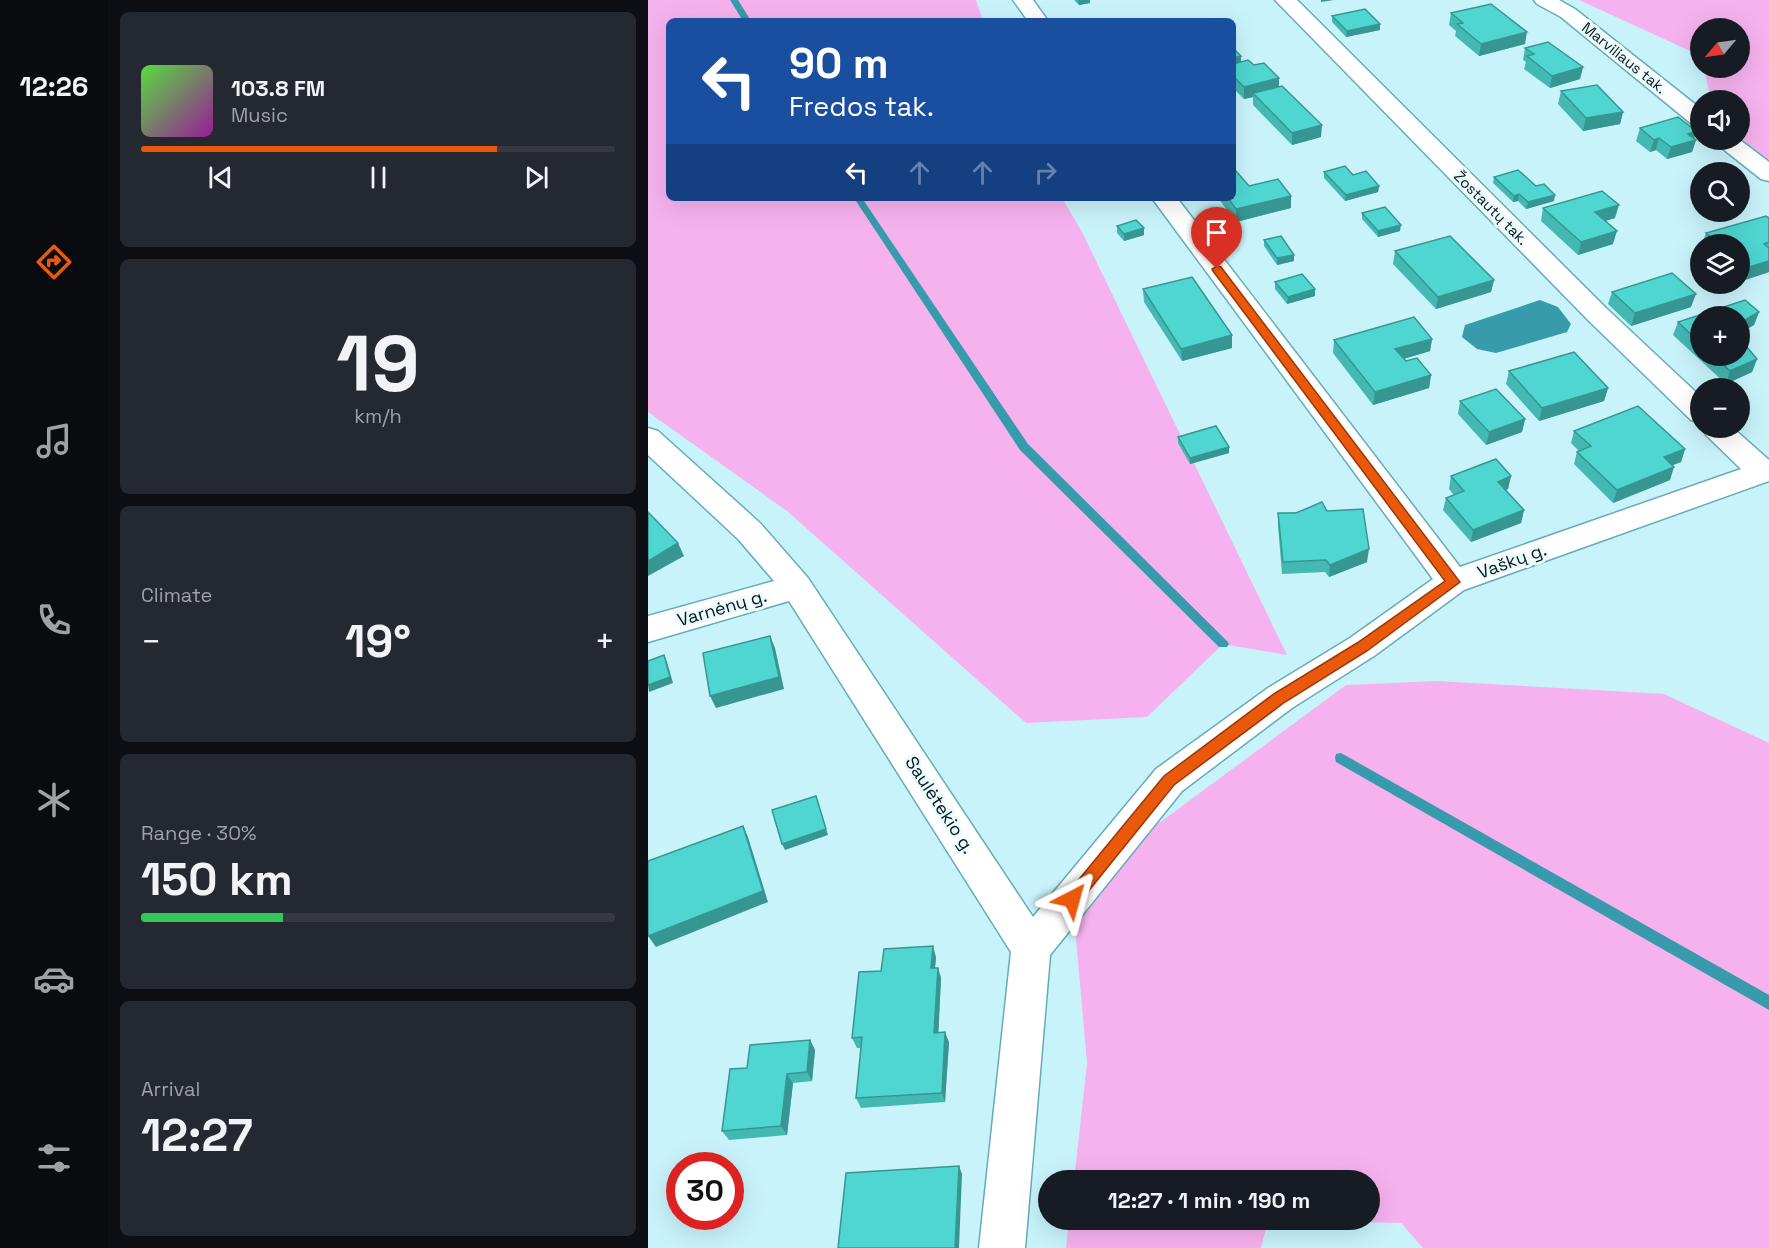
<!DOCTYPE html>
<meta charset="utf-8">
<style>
body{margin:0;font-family:"Space Grotesk",sans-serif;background:#242831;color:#f1f3f6;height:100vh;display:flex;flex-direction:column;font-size:22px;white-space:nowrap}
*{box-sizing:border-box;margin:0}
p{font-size:20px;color:#9ea1a6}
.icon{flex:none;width:33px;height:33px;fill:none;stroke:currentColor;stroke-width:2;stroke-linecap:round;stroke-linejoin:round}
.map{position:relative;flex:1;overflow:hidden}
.sheet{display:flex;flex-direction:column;gap:12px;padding:12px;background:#0d0f14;width:540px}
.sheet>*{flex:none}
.guide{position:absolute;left:18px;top:18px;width:570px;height:183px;border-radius:9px;box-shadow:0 6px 24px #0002;background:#1a4fa0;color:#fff;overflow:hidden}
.needle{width:39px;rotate:241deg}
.controls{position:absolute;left:1042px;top:18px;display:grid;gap:12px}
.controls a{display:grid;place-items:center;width:60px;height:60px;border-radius:50%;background:#171b24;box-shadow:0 6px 24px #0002;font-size:30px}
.speed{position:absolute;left:18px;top:1152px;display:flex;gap:12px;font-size:30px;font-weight:700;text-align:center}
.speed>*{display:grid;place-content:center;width:78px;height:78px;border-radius:50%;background:#171b24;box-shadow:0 6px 24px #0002;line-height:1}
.speed .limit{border:9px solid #d22;background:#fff;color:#111}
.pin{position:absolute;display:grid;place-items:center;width:51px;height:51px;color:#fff;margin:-62px -26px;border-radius:50% 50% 50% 0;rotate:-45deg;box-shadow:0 0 6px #0007}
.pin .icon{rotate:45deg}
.me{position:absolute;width:66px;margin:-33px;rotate:39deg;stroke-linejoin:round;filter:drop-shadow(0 0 4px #0008)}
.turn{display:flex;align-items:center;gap:21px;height:126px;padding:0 24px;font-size:27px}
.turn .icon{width:78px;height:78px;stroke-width:2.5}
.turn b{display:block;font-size:42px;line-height:51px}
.lanes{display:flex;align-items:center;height:57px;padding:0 24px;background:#0003;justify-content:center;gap:30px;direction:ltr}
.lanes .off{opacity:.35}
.big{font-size:45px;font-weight:700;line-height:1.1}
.sheet .card{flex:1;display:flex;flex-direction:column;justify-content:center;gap:9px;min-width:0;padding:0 21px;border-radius:9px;background:#242831}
.sheet .dial{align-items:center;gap:0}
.dial b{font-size:78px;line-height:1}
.song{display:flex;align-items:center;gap:18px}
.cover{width:72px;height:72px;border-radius:9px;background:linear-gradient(135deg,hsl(110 70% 55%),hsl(300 70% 35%))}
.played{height:6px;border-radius:3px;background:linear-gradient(90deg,#ea580c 75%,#363941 75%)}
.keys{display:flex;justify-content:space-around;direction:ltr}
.heat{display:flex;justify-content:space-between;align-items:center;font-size:33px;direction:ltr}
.charge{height:9px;border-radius:4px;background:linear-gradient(90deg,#34c759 30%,#363941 0)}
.trip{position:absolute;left:390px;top:1170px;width:342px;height:60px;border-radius:30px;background:#171b24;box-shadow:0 6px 24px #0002;font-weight:700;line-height:60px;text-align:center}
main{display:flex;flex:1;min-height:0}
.dock{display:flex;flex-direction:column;width:108px;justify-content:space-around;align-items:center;background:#090b0e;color:#9ea1a6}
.dock .icon{width:42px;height:42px}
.dock .current{color:#ea580c}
.dock b{font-size:27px;color:#f1f3f6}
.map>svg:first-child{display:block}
.green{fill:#f6b2ee}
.water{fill:#379bab}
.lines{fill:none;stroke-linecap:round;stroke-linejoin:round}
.stream{fill:#379bab;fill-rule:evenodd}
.street-casing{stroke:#65acb9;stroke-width:3}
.street{fill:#fff;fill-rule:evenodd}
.wall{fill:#44b8b3}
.shaded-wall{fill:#379692}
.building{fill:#4fd6d0;stroke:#379692;stroke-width:1.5}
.route{fill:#ea580c;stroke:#983908;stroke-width:1.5}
.labels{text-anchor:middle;stroke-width:6;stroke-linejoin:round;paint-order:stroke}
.far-street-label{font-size:15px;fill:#00181d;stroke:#edfbfd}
.street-label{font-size:18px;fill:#00181d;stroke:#edfbfd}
</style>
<main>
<nav class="dock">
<b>12:26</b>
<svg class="icon current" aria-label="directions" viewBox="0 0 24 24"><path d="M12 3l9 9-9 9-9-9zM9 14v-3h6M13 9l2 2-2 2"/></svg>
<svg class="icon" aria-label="music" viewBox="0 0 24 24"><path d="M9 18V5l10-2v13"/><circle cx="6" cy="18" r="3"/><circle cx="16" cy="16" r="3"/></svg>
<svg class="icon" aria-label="phone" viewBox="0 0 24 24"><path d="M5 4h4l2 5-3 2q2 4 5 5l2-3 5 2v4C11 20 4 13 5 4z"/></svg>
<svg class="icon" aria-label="climate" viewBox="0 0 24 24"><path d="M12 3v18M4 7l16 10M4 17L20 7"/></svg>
<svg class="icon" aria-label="car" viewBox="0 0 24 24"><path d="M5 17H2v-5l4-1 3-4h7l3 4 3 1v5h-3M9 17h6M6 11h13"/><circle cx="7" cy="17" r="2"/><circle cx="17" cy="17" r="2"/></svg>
<svg class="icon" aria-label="filters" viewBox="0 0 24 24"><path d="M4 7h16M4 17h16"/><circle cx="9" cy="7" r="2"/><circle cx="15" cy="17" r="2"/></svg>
</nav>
<section class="sheet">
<div class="card">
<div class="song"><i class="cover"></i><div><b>103.8 FM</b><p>Music</p></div></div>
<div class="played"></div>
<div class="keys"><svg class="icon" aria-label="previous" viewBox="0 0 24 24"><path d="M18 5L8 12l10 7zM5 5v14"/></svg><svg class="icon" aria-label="pause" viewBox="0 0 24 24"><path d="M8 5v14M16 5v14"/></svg><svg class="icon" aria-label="next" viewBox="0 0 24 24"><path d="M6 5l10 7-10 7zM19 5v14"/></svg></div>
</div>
<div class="card dial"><b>19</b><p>km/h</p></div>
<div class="card"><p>Climate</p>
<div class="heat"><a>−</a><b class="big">19°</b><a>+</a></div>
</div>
<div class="card"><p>Range · 30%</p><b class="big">150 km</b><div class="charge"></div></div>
<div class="card"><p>Arrival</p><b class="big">12:27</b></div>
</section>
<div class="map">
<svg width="1121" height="1248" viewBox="0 0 1121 1248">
<rect width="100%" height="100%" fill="#c9f3fb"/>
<!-- green -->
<g class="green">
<path d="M0,0H328L335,21H21V198H414L434,232L639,655L575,644L499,717L378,723L139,511L0,412Z"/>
<path d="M931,0H1121V167L1084,140H1092V100H1063L1056,68H1092V28H1053V56Z"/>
<path d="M789,681L1016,694L1121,743V1248H775L753,1223L620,1220L613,1248H418L421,1220H722V1180H426L439,1063L427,927L503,829L698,685Z"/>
</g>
<!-- water -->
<path class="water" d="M892,300L910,307L923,324L919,332L848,353L829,349L814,337L817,325Z"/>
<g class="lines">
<!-- stream -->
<g class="stream">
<path d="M82,0H90L103,21H95Z"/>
<path d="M206,198H214L380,444L579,641L581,644L579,647H571L372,450Z"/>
<path d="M693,753L1121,995V1010L688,762L687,758L688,754Z"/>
</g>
<!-- street casing -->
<g class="street-casing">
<g id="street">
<path d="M365,0H385L400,21H380Z"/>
<path d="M627,0H649L958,308L1053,397V423L1043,420L940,320Z"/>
<path d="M886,0H911L927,9L1053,109V127L1045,125L913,17L889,4Z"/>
<path d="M1067,140H1092L1121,162V181L1113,179L1070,145Z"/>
<path d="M504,198H529L812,567L1093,469L1058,435L1054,428H1085L1121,460V481L816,590L726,656L644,708L534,791L402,955L377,1248H331L363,952L141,601L0,642V616L126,581L90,539L0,455V428L10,431L112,523L160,578L385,917L508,769L620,688L702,638L785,579Z"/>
</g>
</g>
<!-- street -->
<use href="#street" class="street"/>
</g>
<!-- wall -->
<g class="wall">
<path d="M426,0H442V3L431,5Z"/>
<path d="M803,13L877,44L831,56L807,36L808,31L801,25Z"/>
<path d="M684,16L732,30L698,37L684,22Z"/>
<path d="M585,48L593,62L606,65L631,78V86L673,137L644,145L605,105V97L596,99L585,88Z"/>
<path d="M877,48L935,67L932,79L902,88L876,69L878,62L875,60Z"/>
<path d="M913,91L975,112L972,124L935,131L910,104Z"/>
<path d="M992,128L1046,138L1048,140L1044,152L1019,159L1008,150L1002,152L988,141Z"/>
<path d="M676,172L705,175L731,186L730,192L697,201L676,178Z"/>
<path d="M846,177L888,186L906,201L878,209L870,201L865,202L845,183Z"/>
<path d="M570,198H585L643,208L588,222Z"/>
<path d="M895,208L967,218L957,221L965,244L930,255L893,221Z"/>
<path d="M714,213L752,231L730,237L714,219Z"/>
<path d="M1121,218V272L1094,281L1092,279V244H1054L1058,233Z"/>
<path d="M469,226L496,228V235L476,241L469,233Z"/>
<path d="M616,240L646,255V261L629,265L616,246Z"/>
<path d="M747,251L846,280L843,292L788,309L745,264Z"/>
<path d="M627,282L667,296L639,304L627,289Z"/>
<path d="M495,289L584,348L534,361L496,302Z"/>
<path d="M964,292L1043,307L983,326L960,304Z"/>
<path d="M1097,300L1111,312L1106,325L1092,333V316H1053V356H1092V339L1109,359L1104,372L1078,384L1025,335L1030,322Z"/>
<path d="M784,339L782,351L756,359L758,361L783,375L781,388L725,405L685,353L686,340Z"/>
<path d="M861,371L960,388L956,401L891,421L858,384Z"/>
<path d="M812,401L877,419L874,432L838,445L810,414Z"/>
<path d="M926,431L1037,449L1033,462L1024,465L1022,480L965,503L926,464L929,452L931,451L923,443Z"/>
<path d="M530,437L581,453L542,464L530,443Z"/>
<path d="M803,476H863L860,489L858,490L876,510L873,523L823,542L795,510L798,498L806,495L801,489Z"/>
<path d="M679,511L719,562L681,577L677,572L634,574L630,526V513Z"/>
<path d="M288,957L287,968H290L293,978L290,1033L301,1042L297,1102L213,1108L208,1098L213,1048H209L204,1038L233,971Z"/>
<path d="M162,1040L167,1050L164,1081L145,1083L139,1135L81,1140L74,1131Z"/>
</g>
<!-- shaded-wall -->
<g class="shaded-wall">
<path d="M430,0H442V3L431,5Z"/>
<path d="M673,0H686L673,2Z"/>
<path d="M732,24V30L698,37L699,31Z"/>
<path d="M879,32L877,44L831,56L833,44Z"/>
<path d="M593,56V62L585,64V58Z"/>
<path d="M935,67L932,79L902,88L904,76Z"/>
<path d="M631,78V90L605,93V97L596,99V87Z"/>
<path d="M975,112L972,124L935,131L938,118Z"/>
<path d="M674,125L673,137L644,145V133Z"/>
<path d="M1048,131L1046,140H1048L1044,152L1019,159L1023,147L1040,134Z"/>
<path d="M1011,138L1008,150L1002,152L1006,140Z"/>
<path d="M731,186L730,192L697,201L698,195Z"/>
<path d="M871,194L870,201L865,202L866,196Z"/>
<path d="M907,195L906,201L878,209L880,202Z"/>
<path d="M643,196V208L588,222V209Z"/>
<path d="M971,205L967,218L944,225L947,212Z"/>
<path d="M753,225L752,231L730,237V231Z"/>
<path d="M496,228V235L476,241V234Z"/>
<path d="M969,231L965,244L930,255L933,242Z"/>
<path d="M646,255V261L629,265V258Z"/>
<path d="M1121,261V272L1094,281L1098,268Z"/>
<path d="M846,280L843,292L788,309L790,297Z"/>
<path d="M667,289V296L639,304L640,297Z"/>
<path d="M1048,294L1043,307L983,326L987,313Z"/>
<path d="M1111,312L1106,325L1092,333V323Z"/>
<path d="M584,335V348L534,361L533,349Z"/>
<path d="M784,339L782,351L745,362L747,349Z"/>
<path d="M1109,359L1104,372L1078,384L1082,371Z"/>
<path d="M783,375L781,388L725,405L727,392Z"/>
<path d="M960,388L956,401L891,421L894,408Z"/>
<path d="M877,419L874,432L838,445L841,432Z"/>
<path d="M581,447V453L542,464V458Z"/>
<path d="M1037,449L1033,462L1012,470L1016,457Z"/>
<path d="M1026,467L1022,480L965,503L969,490Z"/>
<path d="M863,476L860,489L847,494L850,482Z"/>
<path d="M876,510L873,523L823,542L825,530Z"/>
<path d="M30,543L36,556L0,576V561Z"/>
<path d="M721,549L719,562L681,577L682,565Z"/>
<path d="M122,636L127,648L136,689L68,708L62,696Z"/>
<path d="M16,655L19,662L25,683L1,692L0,685Z"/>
<path d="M168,796L180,835L137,850L134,844Z"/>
<path d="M95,826L100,837L120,902L8,947L0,936Z"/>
<path d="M285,946L288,957L286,979L283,968Z"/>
<path d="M290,968L293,978L290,1043L286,1033Z"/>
<path d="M297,1032L301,1042L297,1102L294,1093Z"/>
<path d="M162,1040L167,1050L164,1081L159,1072Z"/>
<path d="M139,1074L145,1083L139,1135L133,1126Z"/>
<path d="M311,1166L314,1174L311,1248H307Z"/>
</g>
<!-- building -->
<g class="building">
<path d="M843,4L879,32L833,44L809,24L815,23L803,13Z"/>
<path d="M717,9L732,24L699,31L684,16Z"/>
<path d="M900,42L935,67L904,76L879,56L886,54L877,48Z"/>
<path d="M585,48L593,56L585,58Z"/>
<path d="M600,60L606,65L616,63L631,78L596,87L585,76V64Z"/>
<path d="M949,85L975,112L938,118L913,91Z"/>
<path d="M634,86L674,125L644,133L605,93Z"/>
<path d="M1030,117L1048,131L1040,134L1048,140L1023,147L1011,138L1006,140L992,128Z"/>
<path d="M697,166L705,175L718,171L731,186L698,195L676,172Z"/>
<path d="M870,170L888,186L896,184L907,195L880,202L871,194L866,196L846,177Z"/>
<path d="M588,171L601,186L630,179L643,196L588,209L580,198H585V172Z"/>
<path d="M954,191L971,205L947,212L969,231L933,242L895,208Z"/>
<path d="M737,207L753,225L730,231L714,213Z"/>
<path d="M1118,216L1121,218V242L1116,244L1121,248V261L1098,268L1092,263V244H1071L1058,233Z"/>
<path d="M488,220L496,228L476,234L469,226Z"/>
<path d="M633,236L646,255L629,258L616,240Z"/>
<path d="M802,236L846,280L790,297L747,251Z"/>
<path d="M1024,273L1048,294L987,313L964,292Z"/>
<path d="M654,274L667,289L640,297L627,282Z"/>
<path d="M544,277L584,335L533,349L495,289Z"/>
<path d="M1097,300L1111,312L1092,323V316H1053V344L1030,322Z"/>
<path d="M766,317L784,339L747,349L758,361L769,358L783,375L727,392L686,340Z"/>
<path d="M1092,339L1109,359L1082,371L1066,356H1092Z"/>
<path d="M926,352L960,388L894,408L861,371Z"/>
<path d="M848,389L877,419L841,432L812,401Z"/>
<path d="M990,406L1037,449L1016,457L1026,467L969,490L929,452L943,446L926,431Z"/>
<path d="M568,426L581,447L542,458L530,437Z"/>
<path d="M848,459L863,476L850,482L876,510L825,530L798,498L816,491L803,476Z"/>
<path d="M674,502L679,511L715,509L721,549L682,565L678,560L635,562L630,513H648Z"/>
<path d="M0,512L30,543L0,561Z"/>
<path d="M122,636L131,677L62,696L55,653Z"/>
<path d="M16,655L22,677L0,685V661Z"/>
<path d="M168,796L178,829L134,844L124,810Z"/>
<path d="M95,826L115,891L0,936V861Z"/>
<path d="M285,946L283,968H290L286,1033L297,1032L294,1093L208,1098L214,1037L204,1038L211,972L233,971L236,949Z"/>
<path d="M162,1040L159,1072L139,1074L133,1126L74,1131L82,1069L99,1068L102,1045Z"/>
<path d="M311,1166L307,1248H190L198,1173Z"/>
</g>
<!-- route -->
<path class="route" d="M569,266L573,267L812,582L719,651L637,702L526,785L430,904L424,906L419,904L417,899L419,894L516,776L627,693L709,643L797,581L565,271L564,269Z"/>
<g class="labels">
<!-- far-street labels -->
<g class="far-street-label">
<text transform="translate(976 58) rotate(39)" y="5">Marviliaus tak.</text>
<text transform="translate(843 208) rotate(45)" y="5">Žostautų tak.</text>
</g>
<!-- street labels -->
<g class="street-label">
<text transform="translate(864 561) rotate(-20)" y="6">Vaškų g.</text>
<text transform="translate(74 608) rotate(-16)" y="6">Varnėnų g.</text>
<text transform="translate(292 805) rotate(57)" y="6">Saulėtekio g.</text>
</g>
</g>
</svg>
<div class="controls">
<a><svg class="needle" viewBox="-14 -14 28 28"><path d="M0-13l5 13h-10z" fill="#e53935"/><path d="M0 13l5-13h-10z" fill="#9ea1a6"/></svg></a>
<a><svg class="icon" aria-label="sound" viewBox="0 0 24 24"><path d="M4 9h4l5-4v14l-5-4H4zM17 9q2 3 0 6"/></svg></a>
<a><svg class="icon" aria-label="search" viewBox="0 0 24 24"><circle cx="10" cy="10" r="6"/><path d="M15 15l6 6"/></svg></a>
<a><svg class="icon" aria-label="layers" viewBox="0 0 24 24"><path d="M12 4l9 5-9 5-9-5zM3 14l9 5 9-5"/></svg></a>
<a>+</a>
<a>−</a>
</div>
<div class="speed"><div class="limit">30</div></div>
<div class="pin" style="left:569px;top:269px;background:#d93025"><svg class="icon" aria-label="arrive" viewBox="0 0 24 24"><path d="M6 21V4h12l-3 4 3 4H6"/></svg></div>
<svg class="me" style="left:424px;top:899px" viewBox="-20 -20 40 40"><path d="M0-17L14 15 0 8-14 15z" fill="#ea580c" stroke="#fff" stroke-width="4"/></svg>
<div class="trip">12:27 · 1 min · 190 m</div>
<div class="guide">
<div class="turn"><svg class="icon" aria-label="left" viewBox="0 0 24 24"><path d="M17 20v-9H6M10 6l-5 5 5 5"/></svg><div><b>90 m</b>Fredos tak.</div></div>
<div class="lanes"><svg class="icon" aria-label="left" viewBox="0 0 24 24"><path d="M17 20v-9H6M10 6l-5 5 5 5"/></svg><svg class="icon off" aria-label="ahead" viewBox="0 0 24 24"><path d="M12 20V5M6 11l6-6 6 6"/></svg><svg class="icon off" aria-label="ahead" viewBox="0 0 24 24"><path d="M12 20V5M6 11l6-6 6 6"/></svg><svg class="icon off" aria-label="right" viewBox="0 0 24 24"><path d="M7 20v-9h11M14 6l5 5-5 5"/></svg></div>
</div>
</div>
</main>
